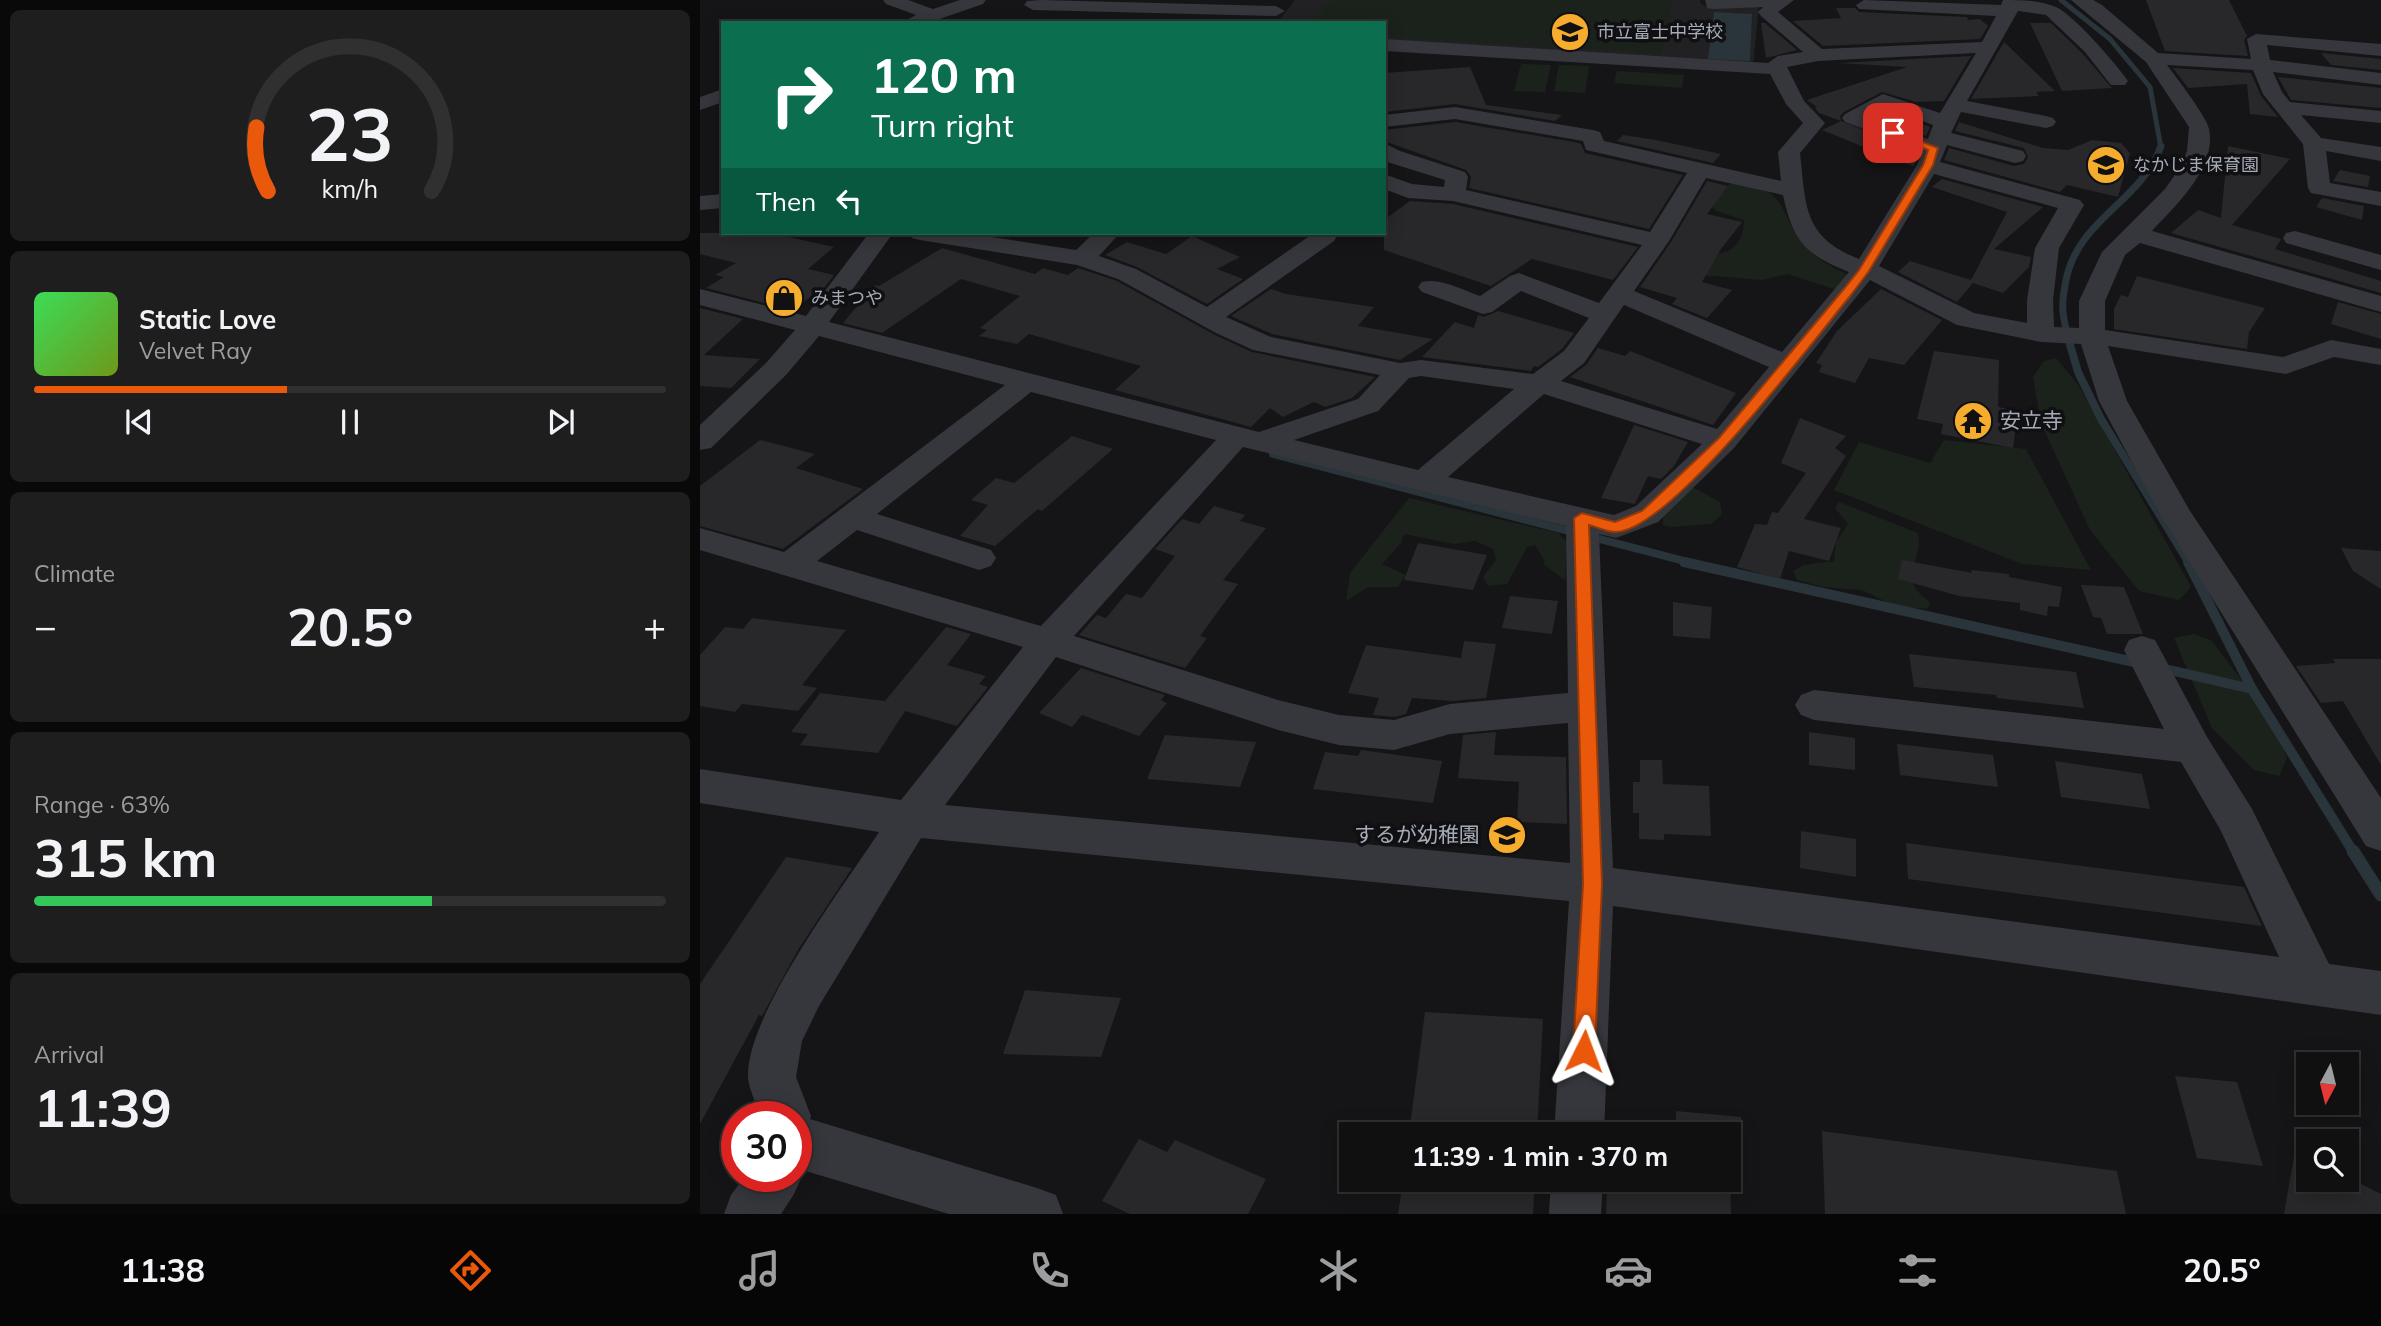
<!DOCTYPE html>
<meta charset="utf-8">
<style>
body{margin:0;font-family:Mulish,"Noto Sans JP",sans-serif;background:#1e1e1f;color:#f1f3f6;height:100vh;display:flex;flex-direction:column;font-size:26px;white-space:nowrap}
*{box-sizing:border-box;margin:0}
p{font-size:23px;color:#9c9d9f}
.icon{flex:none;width:38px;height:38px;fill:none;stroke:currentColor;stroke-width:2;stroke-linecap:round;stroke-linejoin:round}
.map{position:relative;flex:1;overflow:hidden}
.details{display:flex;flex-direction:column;gap:10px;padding:10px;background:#090909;width:700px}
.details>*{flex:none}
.top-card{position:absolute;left:21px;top:21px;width:665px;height:214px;border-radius:0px;box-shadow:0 4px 18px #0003,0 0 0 2px #303031;background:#0b6e4f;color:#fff;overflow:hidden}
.needle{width:46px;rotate:187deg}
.controls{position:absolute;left:1596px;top:1052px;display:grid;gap:14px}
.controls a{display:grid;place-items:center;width:63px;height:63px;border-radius:0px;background:#101011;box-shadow:0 4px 18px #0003,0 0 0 2px #303031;font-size:35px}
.speed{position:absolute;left:21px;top:1101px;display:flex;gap:14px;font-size:35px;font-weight:700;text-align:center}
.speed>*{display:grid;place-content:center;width:91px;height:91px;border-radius:50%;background:#101011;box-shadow:0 4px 18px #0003,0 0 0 2px #303031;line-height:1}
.speed .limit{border:10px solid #d22;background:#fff;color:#111}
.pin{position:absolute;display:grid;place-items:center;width:60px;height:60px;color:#fff;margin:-30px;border-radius:14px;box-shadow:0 4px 10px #0006}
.me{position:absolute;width:77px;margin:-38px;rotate:3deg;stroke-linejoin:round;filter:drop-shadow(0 0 5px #0008)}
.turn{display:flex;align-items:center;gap:24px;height:147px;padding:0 35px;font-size:32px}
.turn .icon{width:91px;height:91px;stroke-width:2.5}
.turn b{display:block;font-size:49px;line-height:60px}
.then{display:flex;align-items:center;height:66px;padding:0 35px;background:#0003;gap:14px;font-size:26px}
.big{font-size:52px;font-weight:700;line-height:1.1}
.details .widget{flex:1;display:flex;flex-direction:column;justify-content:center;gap:10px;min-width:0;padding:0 24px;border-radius:10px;background:#1e1e1f}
.details .dial{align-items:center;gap:0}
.dial svg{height:182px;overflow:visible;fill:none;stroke:#303031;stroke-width:7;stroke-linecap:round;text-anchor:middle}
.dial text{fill:#f1f3f6;stroke:none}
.song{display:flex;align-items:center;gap:21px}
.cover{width:84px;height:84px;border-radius:10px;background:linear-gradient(135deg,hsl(130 70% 55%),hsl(80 70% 35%))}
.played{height:7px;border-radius:4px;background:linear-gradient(90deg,#ea580c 40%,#303031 40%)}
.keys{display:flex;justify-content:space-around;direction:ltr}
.heat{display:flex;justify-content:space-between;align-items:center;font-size:38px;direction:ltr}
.charge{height:10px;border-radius:5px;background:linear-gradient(90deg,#34c759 63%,#303031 0)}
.trip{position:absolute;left:639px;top:1122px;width:402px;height:70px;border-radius:0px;background:#101011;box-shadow:0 4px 18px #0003,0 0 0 2px #303031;font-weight:700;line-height:70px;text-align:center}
.dock{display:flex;height:112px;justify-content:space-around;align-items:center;background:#060607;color:#9c9d9f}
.dock .icon{width:49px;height:49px}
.dock .on{color:#ea580c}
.dock b{font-size:32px;color:#f1f3f6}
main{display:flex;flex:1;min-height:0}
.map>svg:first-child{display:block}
.built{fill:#212124}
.green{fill:#1b221b}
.water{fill:#2a343b}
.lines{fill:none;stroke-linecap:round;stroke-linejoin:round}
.stream-far4{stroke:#2a343b;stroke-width:5}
.stream-far3{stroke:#2a343b;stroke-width:7}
.stream-far2{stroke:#2a343b;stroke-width:8}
.stream-far1{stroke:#2a343b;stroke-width:10}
.stream{stroke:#2a343b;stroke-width:13}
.building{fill:#28282b}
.minor{fill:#36373c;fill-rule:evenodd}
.route{fill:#ea580c;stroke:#983908;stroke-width:2}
.labels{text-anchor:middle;stroke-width:7;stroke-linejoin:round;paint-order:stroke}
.far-poi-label{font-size:18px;fill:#a6acb7;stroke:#101012;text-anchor:start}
.poi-label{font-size:21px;fill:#a6acb7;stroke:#101012;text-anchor:start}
</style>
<main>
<section class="details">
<div class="widget dial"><svg viewBox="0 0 100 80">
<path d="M14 69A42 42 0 1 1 86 69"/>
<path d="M14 69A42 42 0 0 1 9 41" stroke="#ea580c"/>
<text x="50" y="56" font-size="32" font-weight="700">23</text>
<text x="50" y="72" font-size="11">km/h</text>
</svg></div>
<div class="widget">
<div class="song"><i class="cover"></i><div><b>Static Love</b><p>Velvet Ray</p></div></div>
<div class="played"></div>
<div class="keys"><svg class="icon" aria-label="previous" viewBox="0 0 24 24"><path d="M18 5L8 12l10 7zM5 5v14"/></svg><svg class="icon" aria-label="pause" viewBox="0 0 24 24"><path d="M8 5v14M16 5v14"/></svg><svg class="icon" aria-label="next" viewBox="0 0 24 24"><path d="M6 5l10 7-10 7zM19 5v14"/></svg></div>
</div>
<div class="widget"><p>Climate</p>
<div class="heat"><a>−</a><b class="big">20.5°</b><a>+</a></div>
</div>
<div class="widget"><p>Range · 63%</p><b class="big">315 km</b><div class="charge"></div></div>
<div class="widget"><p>Arrival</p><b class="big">11:39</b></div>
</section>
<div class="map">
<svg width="1681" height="1214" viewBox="0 0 1681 1214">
<rect width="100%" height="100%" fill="#151517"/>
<!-- built -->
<path class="built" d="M595,0H1000V3L1007,7L1059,6L1053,66L684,41V23H577Z"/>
<!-- green -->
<g class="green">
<path d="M631,0H973L961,54L684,37V23H613Z"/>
<path d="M821,64L851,65L845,92L814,91Z"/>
<path d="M859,65L889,66L885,93L854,91Z"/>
<path d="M917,71L984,75L982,88L914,83Z"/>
<path d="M1030,184C1092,184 1076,217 1110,251C1122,263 1136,269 1151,276L1137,290L1088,274L1062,280L999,275L966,265L958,259C989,248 1043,272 1044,220L1016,211L1009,204Z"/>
<path d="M1356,358L1379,386L1491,587L1479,600L1439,591L1390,530L1341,423L1333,377L1344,361Z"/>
<path d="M1244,440L1326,449L1391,570L1322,564L1134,490L1159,442L1230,463Z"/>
<path d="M992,487L1020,502L1022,514L1011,524L972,527L963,525V517Z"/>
<path d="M709,498L858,533L867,542L865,580L843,564L845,561L835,545L827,547L807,584L788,586L783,577L796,560L793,549L775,541L754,544L704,534L701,543L682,564L706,575L698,587H668L646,601L650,573Z"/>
<path d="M1139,502L1218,533C1224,562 1194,578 1230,602L1228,609L1195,606L1162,590L1123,587L1097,580L1093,571L1104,565L1134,561L1136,542L1148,524L1135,508Z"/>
<path d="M1494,634L1512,641L1575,725L1587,758L1579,776L1554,770L1512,728L1474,638Z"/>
</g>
<!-- water -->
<path class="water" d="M1014,12L1052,14L1050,61L1008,59Z"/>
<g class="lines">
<!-- stream-far4 -->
<path class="stream-far4" d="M1361,0L1410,39L1450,87L1461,148"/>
<!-- stream-far3 -->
<path class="stream-far3" d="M1367,332C1361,312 1362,300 1366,280C1378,219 1442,201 1461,146"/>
<!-- stream-far2 -->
<g class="stream-far2">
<path d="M1366,331L1378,372L1401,419L1489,563"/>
<path d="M573,454L992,563"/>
</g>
<!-- stream-far1 -->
<g class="stream-far1">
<path d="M984,562L1443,664"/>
<path d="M1488,562L1552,689L1654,853"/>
<path d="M1461,668L1552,689"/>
</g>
<!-- stream -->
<path class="stream" d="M1653,851L1681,895"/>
</g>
<!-- building -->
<g class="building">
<path d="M1446,0H1529L1547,36L1544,40L1548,56L1465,51Z"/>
<path d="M1136,8H1155L1159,12L1267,17L1268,20L1280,19L1288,26L1280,39L1123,46L1093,21L1141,18Z"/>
<path d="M1061,23H1065L1097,50L1066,58Z"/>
<path d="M1330,23H1351L1382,53L1412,88L1362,91Z"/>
<path d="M1304,42L1355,91L1336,92L1339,96L1271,99Z"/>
<path d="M1621,53L1681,59V70L1631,65Z"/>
<path d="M1271,56L1244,101L1216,102L1182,92L1144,112L1140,116L1141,121L1119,113L1115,108L1117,107L1107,100L1207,67L1138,63Z"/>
<path d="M770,67L786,105L862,115L855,121L755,104L684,112V73Z"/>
<path d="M1473,68L1551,73L1561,96L1578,117L1550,114L1547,84L1488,88Z"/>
<path d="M1578,77L1681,88V108L1591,100Z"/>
<path d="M1185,110L1230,127L1226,136L1174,116Z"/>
<path d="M1141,121L1220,152L1215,164L1213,166L1179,155L1181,154L1122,130Z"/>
<path d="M755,122L874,142L881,144L885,153L983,175L949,229L769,188L771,177L766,170L684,141V130Z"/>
<path d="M1259,122L1343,148L1368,150L1392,140L1421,143L1430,153L1418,197L1367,185L1360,192L1244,160L1249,148L1314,166L1324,164L1328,157L1324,148L1255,131Z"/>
<path d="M923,135L956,140L1021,154L1013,163L917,141Z"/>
<path d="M1528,146L1590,159L1532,225L1581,239L1575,249L1681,281V293L1471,233L1498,210L1521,218Z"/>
<path d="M1640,170L1670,176L1668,187L1633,181Z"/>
<path d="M1242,179L1343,207L1294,249L1331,257L1329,267L1303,293L1273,283L1257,302L1198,272L1210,261L1271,280L1307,212L1232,187Z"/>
<path d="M1007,181L1028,186L1007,214L1042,222L1021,249L1002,282L1032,290L1007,318L972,304L977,298L940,287L971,242Z"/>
<path d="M1622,198L1664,206L1662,220L1616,207Z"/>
<path d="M710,201L753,204L938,247L913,280L832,259L791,286L684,250V220Z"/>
<path d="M0,233H71L134,247L108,269L134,275L124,288L91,310L6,288L24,277L15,275L36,263L0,254Z"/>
<path d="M492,236L540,257L517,269L543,279L507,304L437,267L405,255L427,242L466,254Z"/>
<path d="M242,248L335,274L343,268L368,275L378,268L417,281L515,335L552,352L675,377L652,398L625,407L614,402L583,417L570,408L551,427L415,390L441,366L329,334L317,344L279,336L287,330L280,328L320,296L261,279L182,333L143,323L175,285L179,286Z"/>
<path d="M1437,276L1565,308L1549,332L1547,349L1414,329V309L1421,295L1428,297Z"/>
<path d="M571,289L586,294L674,307L658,326L733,339L700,360L572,334L531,316Z"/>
<path d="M1181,289L1242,320L1204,365L1169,358L1155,383L1119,372L1122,365L1116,363L1137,331Z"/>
<path d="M1638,302L1681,314V339L1631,324Z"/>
<path d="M0,308L43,319L4,355L60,359L31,388L0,386Z"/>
<path d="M798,311L874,333L862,349L838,367L834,366L831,371L722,357L755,322L774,328L778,315L784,317Z"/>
<path d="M898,348L925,356L930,351L1036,393L1013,425L870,377L886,365Z"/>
<path d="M1234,351L1299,360L1298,407L1318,411L1313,448L1241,434L1243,424L1217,419Z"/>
<path d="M1100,418L1146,436L1135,448L1146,456L1104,519L1141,528L1129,561L1089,551L1080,579L1037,567L1055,524L1067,525L1072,512L1078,513L1106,473L1081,463Z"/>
<path d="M934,425L988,442L974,466L961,479L948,476L935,504L901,498Z"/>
<path d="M372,436L413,449L342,511L338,509L295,546L260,536L288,505L271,500L296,478L314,483Z"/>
<path d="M60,440L115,454L96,468L163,489L83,549L0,526V486Z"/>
<path d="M514,506L545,515L540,521L566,528L523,580L538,584L500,636L507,638L485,668L379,635L397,615L406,618L426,594L442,598L475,556L455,549L482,519L499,524Z"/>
<path d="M718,543L787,555L773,590L704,580Z"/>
<path d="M1641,548L1681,551V589L1653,571Z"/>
<path d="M1202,560L1272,573L1271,570L1309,574V577L1362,587L1359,607L1348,606L1347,616L1320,610V603L1259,596L1198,579Z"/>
<path d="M1381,585L1424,587L1443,634H1407L1401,618L1393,617Z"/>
<path d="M810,596L858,601L852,634L802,628Z"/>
<path d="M973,602L1012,607L1010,639L973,636Z"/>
<path d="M52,618L146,630L102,685L117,688L98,711L42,704L35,712L0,706V655L25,627L43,629Z"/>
<path d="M246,627L271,634L247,665L286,676L279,684L288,687L257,726L205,711L178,753L100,745L108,734L91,732L120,693L185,701Z"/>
<path d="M764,641L796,644L786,698L752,701L712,698L706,714L694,717L673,715L679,698L648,693L666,645L761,658Z"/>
<path d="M1209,654L1376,672L1384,708L1297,698L1296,695L1214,687Z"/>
<path d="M1633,659H1681V765L1643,701L1621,703L1596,666L1635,663Z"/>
<path d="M381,668L465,695L461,700L467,703L439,736L382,715L372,727L339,713Z"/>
<path d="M796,732L794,755L866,757L867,824L817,822L819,782L758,778L763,735Z"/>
<path d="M1109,732L1155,738V770L1109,765Z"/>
<path d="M465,735L556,742L540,787L447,779Z"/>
<path d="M1197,744L1293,755L1298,787L1200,775Z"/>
<path d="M661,750L742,761L733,803L613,789L625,752L658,756Z"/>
<path d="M940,760H962L963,784L1009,786L1011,836L964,834V840L939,839V813H933V782H940Z"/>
<path d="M1355,761L1442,774L1450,809L1361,797Z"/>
<path d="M1101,831L1156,839V877L1100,868Z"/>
<path d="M1206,843L1544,887L1562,926L1208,879Z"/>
<path d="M86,857L152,868L98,950L62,1016L59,1015L0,1124V984Z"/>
<path d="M325,990L421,998L401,1057L303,1054Z"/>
<path d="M725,1012L843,1019L837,1134H709Z"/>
<path d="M1475,1076L1537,1082L1563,1166L1497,1158Z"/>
<path d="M976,1111L1041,1117L1042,1171L1030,1170L1031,1214H906L907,1188L924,1190L925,1180H1029V1134H976Z"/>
<path d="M1122,1131L1417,1171L1426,1214H1125Z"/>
<path d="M439,1139L467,1152L475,1140L566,1179L548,1214H430L402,1201Z"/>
<path d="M1595,1150L1608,1157V1180H1647V1177L1681,1194V1214H1584Z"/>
<path d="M703,1180H835L833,1214H698Z"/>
</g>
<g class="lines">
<!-- minor -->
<g class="minor">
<path d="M183,0H208L233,9L260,0H286L283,4L228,23H201L216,15L186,4Z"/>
<path d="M341,0L576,6L585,11L576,16L333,10L324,5L327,1Z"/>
<path d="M1005,0H1094L1078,12L1122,49L1282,42L1296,16L1159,9L1156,5L1164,0L1301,5L1303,0C1319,0 1340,0 1356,7C1375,16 1415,63 1428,81L1425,85H1411L1384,51L1346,15L1318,11L1267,101L1346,116L1353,118L1356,122L1353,126L1346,128L1261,112L1251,133L1323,151L1326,156L1323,161L1315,163L1247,145L1240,162L1380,200L1384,205L1359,248L1353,300L1354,327L1379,328V301L1402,252L1465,189L1479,169L1487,151L1489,127L1446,62L1371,0H1393L1402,5L1458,53L1551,59L1547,39L1556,34L1681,44V56L1567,45L1570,60L1681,73V85L1573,72L1582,92L1590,102L1681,111V123L1601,115L1621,138L1681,147V161L1626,151L1630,183L1681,192V206L1611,193L1608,188L1603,144L1563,94L1553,70L1467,65C1476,77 1507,117 1509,129C1517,168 1476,205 1452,231L1681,296V312L1440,243L1425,255L1405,301V330L1583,357L1631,340L1681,349V365L1634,357L1586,374L1408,346L1427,401L1490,511L1681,798V851L1666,846L1460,514L1399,401L1381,344L1341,342L1257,325L1170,280L1034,448L958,522L916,538L899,534L913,868L1579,957L1521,831L1481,762L1114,720L1101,715L1095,705L1101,695L1114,690L1464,729L1424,650L1429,640L1442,636L1455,640L1507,737L1552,809L1629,964L1681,971V1015L913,906L904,1134H854L869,901L221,838L119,1006L102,1041L96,1077L111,1116L110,1119L337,1188L356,1195L363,1214H249L99,1169L102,1176L94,1194L81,1214H24L31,1195L45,1176H96V1116H61C57,1105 48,1088 48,1076C47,1014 144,886 179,832L0,803V769L201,800L323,647L0,550V528L84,552L305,385L119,336L86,375L11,448L0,450V425L66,363L95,330L0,305V289L106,316L169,233H193L129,322L559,432L658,399L680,375L553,350L516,333L418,279L377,265L220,240L212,238L208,233H265L376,250L394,233H420L399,256L436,269L507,307L614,233H635L637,236L634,241L526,317L571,337L700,363L721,360L833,374L864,351L889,318L821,291L792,312L783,314L722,292L718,287L722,282C741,277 762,290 780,296L810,276L819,273L899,303L942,245L753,201L708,198L684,189V174L712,184L744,187L745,180L684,161V143L700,151L765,172L768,177L766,190L950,232L987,173L886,150L883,141L755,119L684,127V115L755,107L893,130L900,132L904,141L1081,181L1078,152L1103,123L1086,104L1070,74L684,51V39L1068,63L1078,56L1103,52L1061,16L1058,12L1063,7L1013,9L1007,8ZM1276,53L1240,113L1183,94L1145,114L1142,118L1145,122L1223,151L1217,165L1159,259C1103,237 1106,206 1100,153L1125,123L1104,101L1087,67L1118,61ZM1185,107L1233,125L1228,139L1168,117ZM1234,174L1358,208L1335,248L1327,300V323L1274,313L1179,266ZM1006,178L1083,195C1093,242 1106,255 1149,272L1082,352L934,291L969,241ZM924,305L1069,367L1017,429L861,381L884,363ZM721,376L814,389L718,470L594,440L678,411L709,378ZM331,392L516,440L341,626L117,561L157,530L279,570L291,566L296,558L291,550L177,514ZM844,394L1002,444L936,506L914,515L748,477ZM543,447L866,526L868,693L750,704L694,720L639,715L578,700L374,636ZM356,657L578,730L639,745L694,750L750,734L868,723L870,863L245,805Z"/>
<path d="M23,89V102L0,110V97Z"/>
<path d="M23,194V208L0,210V196Z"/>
<path d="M1595,231L1681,255V270L1586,243L1583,238L1586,233Z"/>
<path d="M851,1180H903L901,1214H849Z"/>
</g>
</g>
<!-- route -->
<path class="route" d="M1189,131H1196L1238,148L1233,165L1169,271L1151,295C1114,340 969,533 915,532C907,532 897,527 889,525L902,884L895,1051L891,1058L884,1061L876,1058L873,1051L883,884L874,518L882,513L915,522L942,511L1019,438L1143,290L1159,270L1223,165L1228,150L1189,135Z"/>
<!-- icons -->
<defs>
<g id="school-disc" transform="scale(2.0125)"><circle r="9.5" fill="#f6ac2d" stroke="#101012"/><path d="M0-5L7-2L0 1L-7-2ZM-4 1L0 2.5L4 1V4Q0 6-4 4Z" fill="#111"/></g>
<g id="shop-disc" transform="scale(2.0125)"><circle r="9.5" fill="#f6ac2d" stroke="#101012"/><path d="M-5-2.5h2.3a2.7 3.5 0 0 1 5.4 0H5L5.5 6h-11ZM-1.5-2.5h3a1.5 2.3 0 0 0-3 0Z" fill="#111"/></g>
<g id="temple-disc" transform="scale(2.0125)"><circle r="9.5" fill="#f6ac2d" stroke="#101012"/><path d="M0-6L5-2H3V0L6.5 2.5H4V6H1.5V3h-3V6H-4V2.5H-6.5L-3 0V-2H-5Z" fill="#111"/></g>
</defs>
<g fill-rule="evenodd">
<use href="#school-disc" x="870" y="32"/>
<use href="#school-disc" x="1406" y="165"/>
<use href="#shop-disc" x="84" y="298"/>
<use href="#temple-disc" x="1273" y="421"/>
<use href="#school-disc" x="807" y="835"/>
</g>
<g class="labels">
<!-- far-poi labels -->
<g class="far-poi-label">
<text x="897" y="38">市立富士中学校</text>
<text x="1433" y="171">なかじま保育園</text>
<text x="111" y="304">みまつや</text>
</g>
<!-- poi labels -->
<g class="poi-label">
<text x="1300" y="428">安立寺</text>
<text x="780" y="842" text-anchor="end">するが幼稚園</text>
</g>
</g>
</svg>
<div class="controls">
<a><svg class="needle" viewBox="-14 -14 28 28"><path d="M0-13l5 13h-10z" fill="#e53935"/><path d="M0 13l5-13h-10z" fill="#9c9d9f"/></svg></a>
<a><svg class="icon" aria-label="search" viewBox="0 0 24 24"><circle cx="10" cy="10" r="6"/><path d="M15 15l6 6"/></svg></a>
</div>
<div class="speed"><div class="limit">30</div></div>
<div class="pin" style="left:1193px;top:133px;background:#d93025"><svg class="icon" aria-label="arrive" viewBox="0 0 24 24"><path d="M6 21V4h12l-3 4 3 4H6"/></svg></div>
<svg class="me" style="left:884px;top:1051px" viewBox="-20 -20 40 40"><path d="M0-17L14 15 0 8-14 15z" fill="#ea580c" stroke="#fff" stroke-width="4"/></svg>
<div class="trip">11:39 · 1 min · 370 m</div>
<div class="top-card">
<div class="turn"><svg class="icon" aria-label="right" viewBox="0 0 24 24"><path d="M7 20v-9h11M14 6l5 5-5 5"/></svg><div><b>120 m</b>Turn right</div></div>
<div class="then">Then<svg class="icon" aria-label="left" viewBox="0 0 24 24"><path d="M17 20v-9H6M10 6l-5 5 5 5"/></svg></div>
</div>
</div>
</main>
<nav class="dock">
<b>11:38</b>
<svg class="icon on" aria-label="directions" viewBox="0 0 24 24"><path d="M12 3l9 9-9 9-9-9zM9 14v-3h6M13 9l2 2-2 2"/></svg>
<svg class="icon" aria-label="music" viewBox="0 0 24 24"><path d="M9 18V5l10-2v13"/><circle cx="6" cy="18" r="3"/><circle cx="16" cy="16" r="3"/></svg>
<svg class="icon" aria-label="phone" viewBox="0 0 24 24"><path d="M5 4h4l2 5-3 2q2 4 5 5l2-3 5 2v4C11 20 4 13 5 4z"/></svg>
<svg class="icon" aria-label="climate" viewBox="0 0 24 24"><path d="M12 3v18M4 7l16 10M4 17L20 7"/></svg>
<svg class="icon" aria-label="car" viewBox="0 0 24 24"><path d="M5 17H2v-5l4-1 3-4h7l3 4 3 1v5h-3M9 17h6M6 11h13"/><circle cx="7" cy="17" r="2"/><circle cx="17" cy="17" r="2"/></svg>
<svg class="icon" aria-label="filters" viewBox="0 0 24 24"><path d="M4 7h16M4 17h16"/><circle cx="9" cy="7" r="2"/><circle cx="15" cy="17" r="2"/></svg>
<b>20.5°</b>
</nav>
